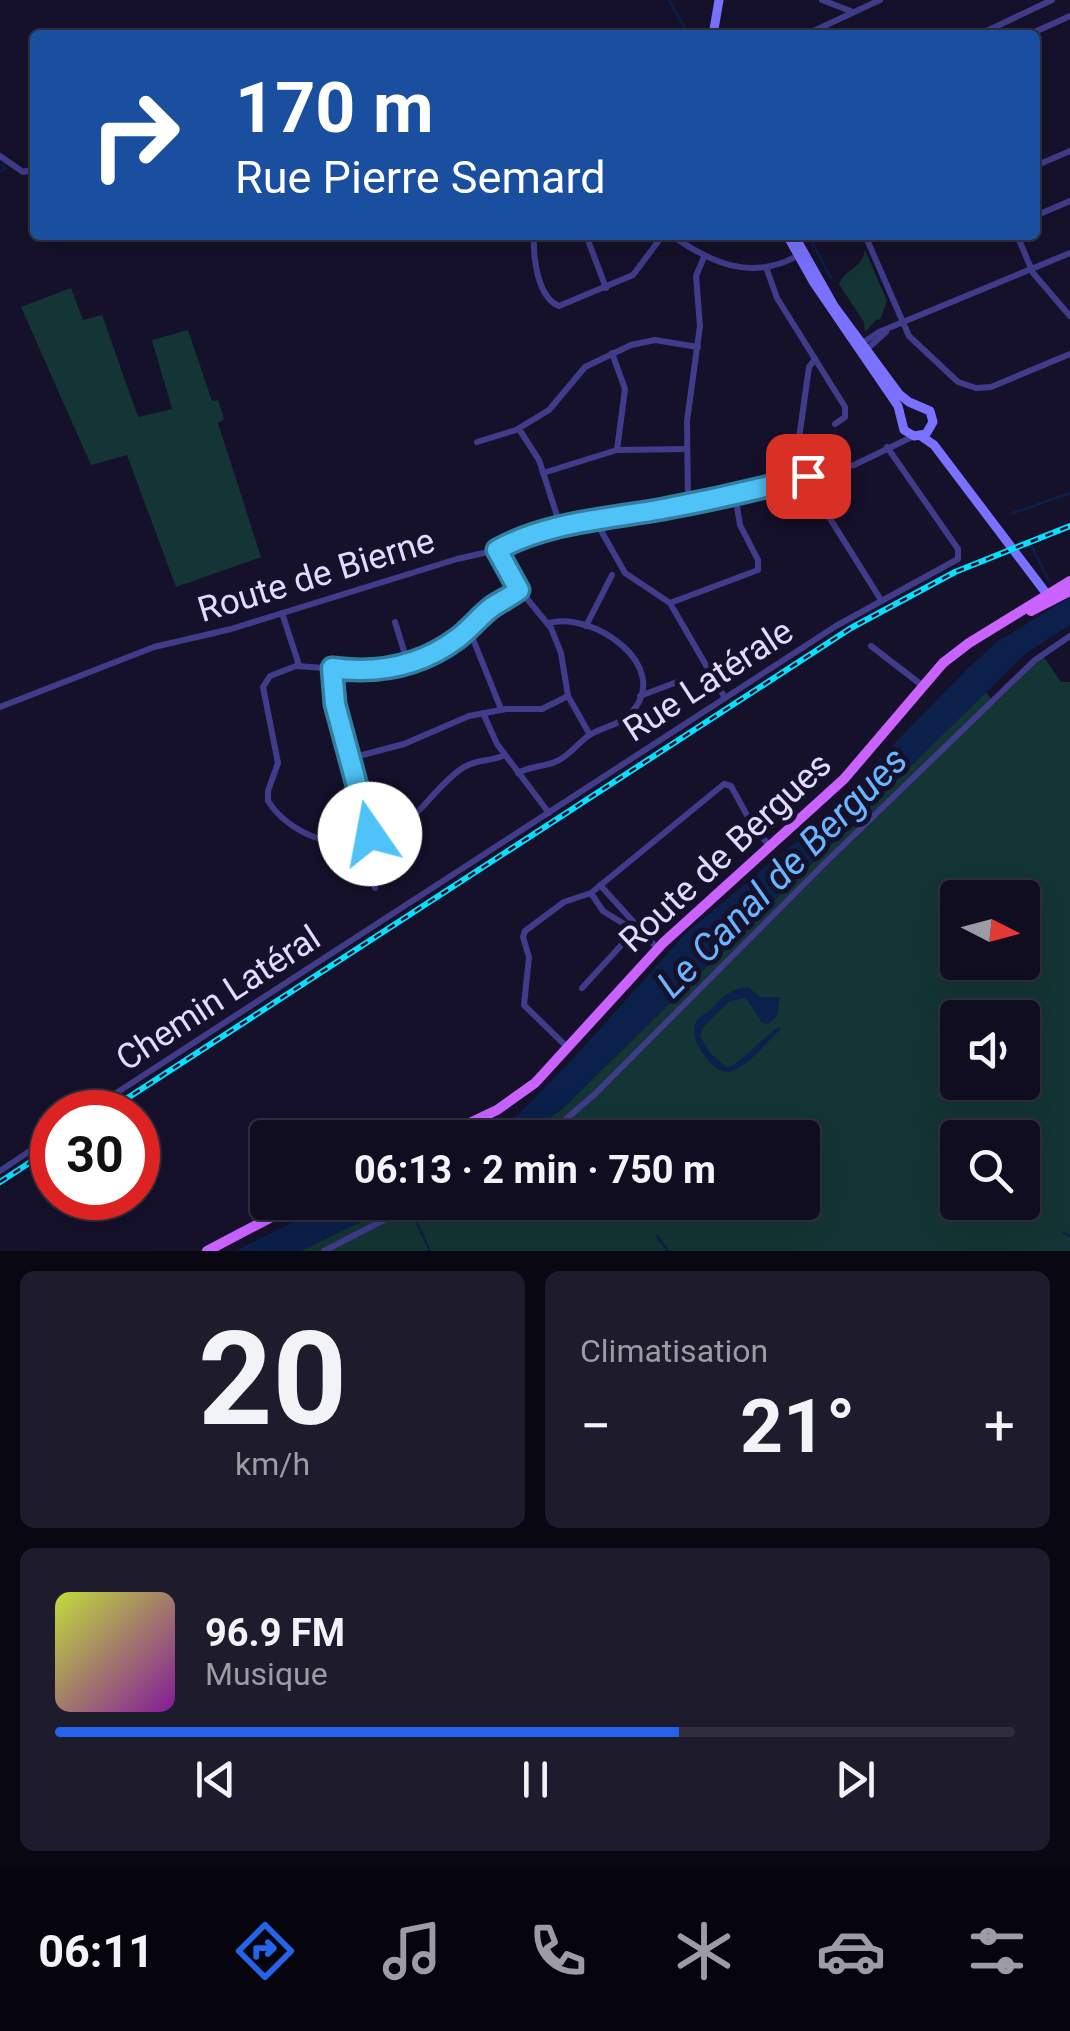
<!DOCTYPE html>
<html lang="fr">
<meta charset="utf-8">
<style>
body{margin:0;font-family:Roboto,sans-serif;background:#1e1b2d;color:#f1f3f6;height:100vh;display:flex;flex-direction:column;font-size:38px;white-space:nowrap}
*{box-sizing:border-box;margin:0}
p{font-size:32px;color:#9c9ca5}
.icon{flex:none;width:55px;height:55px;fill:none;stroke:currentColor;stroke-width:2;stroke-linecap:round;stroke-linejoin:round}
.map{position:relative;height:1251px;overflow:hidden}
.details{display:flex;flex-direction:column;gap:20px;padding:20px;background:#090712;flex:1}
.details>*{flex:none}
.banner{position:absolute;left:30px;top:30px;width:1010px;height:210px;border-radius:10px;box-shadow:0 10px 40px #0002,0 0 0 2px #302d3e;background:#1a4fa0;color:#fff;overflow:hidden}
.needle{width:65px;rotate:96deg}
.buttons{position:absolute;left:940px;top:880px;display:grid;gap:20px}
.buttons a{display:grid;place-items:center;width:100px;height:100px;border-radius:10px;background:#100d20;box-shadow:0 10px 40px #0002,0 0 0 2px #302d3e;font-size:50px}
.speed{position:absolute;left:30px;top:1090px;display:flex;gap:20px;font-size:50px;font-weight:700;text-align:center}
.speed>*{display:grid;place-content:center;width:130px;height:130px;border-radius:50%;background:#100d20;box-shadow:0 10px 40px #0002,0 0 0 2px #302d3e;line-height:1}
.speed .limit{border:15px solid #d22;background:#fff;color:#111}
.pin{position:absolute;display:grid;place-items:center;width:85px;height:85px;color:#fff;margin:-42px;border-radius:20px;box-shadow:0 5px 15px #0006}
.me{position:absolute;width:110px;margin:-55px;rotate:348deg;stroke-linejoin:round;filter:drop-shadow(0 0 8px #0008)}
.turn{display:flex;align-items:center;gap:35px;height:210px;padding:0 40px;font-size:45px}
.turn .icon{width:130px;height:130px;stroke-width:2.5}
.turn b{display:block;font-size:70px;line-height:85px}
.big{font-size:75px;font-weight:700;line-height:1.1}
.details .widget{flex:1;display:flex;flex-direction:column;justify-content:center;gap:15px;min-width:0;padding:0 35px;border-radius:15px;background:#1e1b2d}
.details .dial{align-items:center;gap:0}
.dial b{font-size:130px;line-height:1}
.song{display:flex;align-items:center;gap:30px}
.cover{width:120px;height:120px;border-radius:15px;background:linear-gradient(135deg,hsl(70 70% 55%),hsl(290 70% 35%))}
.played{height:10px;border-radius:5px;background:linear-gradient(90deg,#2563eb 65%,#302d3e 65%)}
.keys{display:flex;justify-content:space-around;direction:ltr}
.heat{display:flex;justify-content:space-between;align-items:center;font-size:55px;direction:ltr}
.details .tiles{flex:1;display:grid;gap:20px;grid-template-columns:1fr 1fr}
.widget:last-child{grid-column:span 2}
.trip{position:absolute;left:250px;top:1120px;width:570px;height:100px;border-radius:10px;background:#100d20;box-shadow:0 10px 40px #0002,0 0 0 2px #302d3e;font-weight:700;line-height:100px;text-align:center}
.tab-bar{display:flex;height:160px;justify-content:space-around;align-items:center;background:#06050d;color:#9c9ca5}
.tab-bar .icon{width:70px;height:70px}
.tab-bar .selected{color:#2563eb}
.tab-bar b{font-size:45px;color:#f1f3f6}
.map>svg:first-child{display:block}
.green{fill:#143535;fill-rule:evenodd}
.water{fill:#0b204a}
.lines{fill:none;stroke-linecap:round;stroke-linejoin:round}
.stream{stroke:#0b204a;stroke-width:2.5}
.street{stroke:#413c8a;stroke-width:6}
.secondary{stroke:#7a72ff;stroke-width:9}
.primary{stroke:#c962ff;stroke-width:10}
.rail-casing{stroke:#07dfff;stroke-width:6}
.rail{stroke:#16112b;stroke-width:2.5;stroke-dasharray:8;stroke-linecap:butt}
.route-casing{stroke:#337fa1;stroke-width:25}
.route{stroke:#4fc3f7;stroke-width:18}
.labels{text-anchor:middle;stroke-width:10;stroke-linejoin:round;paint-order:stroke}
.street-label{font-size:35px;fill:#e0dbff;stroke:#16112b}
.water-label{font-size:38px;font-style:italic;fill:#69b5ff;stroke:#16112b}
</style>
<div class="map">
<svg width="1070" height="1251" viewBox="0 0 1070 1251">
<rect width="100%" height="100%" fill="#16112b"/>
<!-- green -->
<g class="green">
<path d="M865,250L887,301L880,320L877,319L865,332L864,322L839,284C846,267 861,271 865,250Z"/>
<path d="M71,288L83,320L102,315L138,417L172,409L152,340L188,330L212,401L218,400L224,419L218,423L261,557L176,587L127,455L91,465L21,307Z"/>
<path d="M1043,656L1061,682H1070V1251H300L400,1203L802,1202V1138L523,1137L562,1109L986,692L994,704ZM958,898H1022V962H958ZM958,1018H1022V1082H958ZM958,1138H1022V1202H958Z"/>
</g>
<!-- water -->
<g class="water">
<path d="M1070,597V625L1025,654L562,1109L523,1137L471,1138L519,1114L580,1051L686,933L810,830L968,668L997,642Z"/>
<path d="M748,987L760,997H780L777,1016L768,1024L762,1023L746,998L730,1001C721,1011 702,1024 700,1036L709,1052L727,1068L735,1064L778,1027L781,1029C767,1042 749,1065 732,1071C716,1078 691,1043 694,1028C696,1015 707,1015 714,1006C724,995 732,989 748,987Z"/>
<path d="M332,1202L400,1203L300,1251H236Z"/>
</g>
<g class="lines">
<!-- stream -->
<g class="stream">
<path d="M669,0L688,34"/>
<path d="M0,164L6,168L0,172"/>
<path d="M808,235L831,278"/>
<path d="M1013,513L1070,493"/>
<path d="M1032,547L1049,581"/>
<path d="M417,1223L430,1251"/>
<path d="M1064,1233L1070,1236"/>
<path d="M657,1236L668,1251"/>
</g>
<!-- street -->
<g class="street">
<path d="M822,0L853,12"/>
<path d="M805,35L880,0"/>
<path d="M978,35L1052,0"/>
<path d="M1028,35L1070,16"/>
<path d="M0,156L23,172L35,169"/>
<path d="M1035,166L1070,151"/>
<path d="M1035,216L1070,201"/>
<path d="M534,235C533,257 537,297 559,306L633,275L663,235"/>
<path d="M586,235L606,288"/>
<path d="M671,235C711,263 752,282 799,255"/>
<path d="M865,235L909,336L958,382L976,388L991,387L1070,354"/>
<path d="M1017,235L1033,273L1070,316"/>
<path d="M766,267L777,298L845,407V417L835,424"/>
<path d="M861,344L879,332L1070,253"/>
<path d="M866,350L886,332"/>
<path d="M612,353L625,389L617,450"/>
<path d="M519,429L539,460L561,528"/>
<path d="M477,442L516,430L549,410L585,367L631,345L655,340L698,347"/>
<path d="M543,473L617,450L687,449"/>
<path d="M804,477L881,600"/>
<path d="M797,479L795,467L809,367L815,359"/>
<path d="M688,504L687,421L700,326L696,276L704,257"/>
<path d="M595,520L625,573L670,603L725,698"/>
<path d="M497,550L510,578L551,628L561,653L568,696L590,735"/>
<path d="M670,603L758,570V560L740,525L735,494"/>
<path d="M282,613L299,665"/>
<path d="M395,622L408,664"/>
<path d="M586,626L612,575"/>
<path d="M469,629L501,709"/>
<path d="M871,646L923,686"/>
<path d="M332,669L336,708L366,816L375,888"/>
<path d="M640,696L677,682"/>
<path d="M692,700L744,667"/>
<path d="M0,707L154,647L231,629L457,559L497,550L514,541L549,531L735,494L854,465L914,436"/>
<path d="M483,713L497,744L549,813"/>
<path d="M505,755C490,762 475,759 461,769C437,786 422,812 399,829C360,858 294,842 268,801V791L278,763L263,687L270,676L296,666L368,671L419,660L456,640L489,609L519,590"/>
<path d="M351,758L404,744L469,716L506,709H542L568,696"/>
<path d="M518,773C530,766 543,767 555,762C570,756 578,742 591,734C606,726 620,725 632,712C673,665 592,611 549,623"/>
<path d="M600,885L658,949"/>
<path d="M591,893L603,911L637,932"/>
<path d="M582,988L638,927"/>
<path d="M568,1048L524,1005L529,957L523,937L525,931L564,902L591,893L724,784L731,786L754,828L770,846"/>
<path d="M87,1112L836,626L958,559V549L887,447"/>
<path d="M544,1138L595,1094L827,861L1035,660L1070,636"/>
<path d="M0,1171L52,1136"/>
<path d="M324,1251L419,1202"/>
</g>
<!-- secondary -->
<g class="secondary">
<path d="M713,35L719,0"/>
<path d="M787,235L814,283L898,406L904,430L914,436L926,434L933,422L930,411L909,402L899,394L834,306L794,235"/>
<path d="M921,436L934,445L1049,597"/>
</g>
<!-- primary -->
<g class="primary">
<path d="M1031,611L1070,591"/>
<path d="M438,1138L497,1110L535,1083L663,943L844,779L943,663L969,643L1070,581"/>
<path d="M207,1251L300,1202"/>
</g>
<!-- rail casing -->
<g class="rail-casing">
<g id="rail">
<path d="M106,1112L851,628L955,572L1070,526"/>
<path d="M0,1182L52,1148"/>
</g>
</g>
<!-- rail -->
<use href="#rail" class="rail"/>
</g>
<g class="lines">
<!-- route casing -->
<g class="route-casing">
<path id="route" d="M370,834L335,704L332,668C377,674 421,666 458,638C470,629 480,616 492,607C501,601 510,597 519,590L497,550C547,522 608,519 663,509C712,500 760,489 808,476"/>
</g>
<!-- route -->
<use href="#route" class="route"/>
</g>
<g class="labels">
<!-- street labels -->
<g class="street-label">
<text transform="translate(316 575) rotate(-17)" y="12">Route de Bierne</text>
<text transform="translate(708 680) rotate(-33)" y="12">Rue Latérale</text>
<text transform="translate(725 852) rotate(-43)" y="12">Route de Bergues</text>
<text transform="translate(218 998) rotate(-33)" y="12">Chemin Latéral</text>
</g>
<!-- water labels -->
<g class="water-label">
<text transform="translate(782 872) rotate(-45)" y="13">Le Canal de Bergues</text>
</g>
</g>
</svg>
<div class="buttons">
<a><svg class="needle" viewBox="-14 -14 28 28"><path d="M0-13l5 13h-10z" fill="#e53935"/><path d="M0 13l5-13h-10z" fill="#9c9ca5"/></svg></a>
<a><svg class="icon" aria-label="sound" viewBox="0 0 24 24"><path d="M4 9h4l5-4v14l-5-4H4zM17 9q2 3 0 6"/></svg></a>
<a><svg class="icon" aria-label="search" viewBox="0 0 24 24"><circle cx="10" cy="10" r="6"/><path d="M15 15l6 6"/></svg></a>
</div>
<div class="speed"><div class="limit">30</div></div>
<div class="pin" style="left:808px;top:476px;background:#d93025"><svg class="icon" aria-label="arrive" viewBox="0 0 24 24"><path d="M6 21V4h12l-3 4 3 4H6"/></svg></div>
<svg class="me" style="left:370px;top:834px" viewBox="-20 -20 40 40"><circle r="19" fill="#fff"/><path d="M0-13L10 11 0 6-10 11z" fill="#4fc3f7"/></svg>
<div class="trip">06:13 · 2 min · 750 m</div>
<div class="banner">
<div class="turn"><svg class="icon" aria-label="right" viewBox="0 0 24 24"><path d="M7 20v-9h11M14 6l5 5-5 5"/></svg><div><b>170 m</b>Rue Pierre Semard</div></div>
</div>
</div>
<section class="details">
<div class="tiles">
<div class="widget dial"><b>20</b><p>km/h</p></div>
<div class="widget"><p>Climatisation</p>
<div class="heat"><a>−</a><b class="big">21°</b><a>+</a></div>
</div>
<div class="widget">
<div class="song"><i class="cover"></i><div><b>96.9 FM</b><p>Musique</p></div></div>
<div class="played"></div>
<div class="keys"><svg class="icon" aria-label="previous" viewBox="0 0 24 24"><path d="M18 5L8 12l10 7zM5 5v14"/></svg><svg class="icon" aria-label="pause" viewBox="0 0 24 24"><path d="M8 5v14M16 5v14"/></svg><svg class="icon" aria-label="next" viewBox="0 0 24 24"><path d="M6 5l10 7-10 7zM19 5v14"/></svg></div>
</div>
</div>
</section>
<nav class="tab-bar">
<b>06:11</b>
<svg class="icon selected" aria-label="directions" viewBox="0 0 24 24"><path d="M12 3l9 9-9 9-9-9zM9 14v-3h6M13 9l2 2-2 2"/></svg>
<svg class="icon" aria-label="music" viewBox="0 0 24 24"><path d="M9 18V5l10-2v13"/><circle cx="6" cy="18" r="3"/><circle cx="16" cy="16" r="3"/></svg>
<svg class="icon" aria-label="phone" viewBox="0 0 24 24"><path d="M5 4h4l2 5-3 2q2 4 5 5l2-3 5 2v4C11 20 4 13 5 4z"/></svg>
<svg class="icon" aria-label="climate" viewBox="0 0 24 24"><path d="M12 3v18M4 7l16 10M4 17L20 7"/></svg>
<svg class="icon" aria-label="car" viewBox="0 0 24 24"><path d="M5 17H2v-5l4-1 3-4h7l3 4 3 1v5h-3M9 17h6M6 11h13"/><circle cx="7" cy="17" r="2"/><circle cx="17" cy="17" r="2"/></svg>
<svg class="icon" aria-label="filters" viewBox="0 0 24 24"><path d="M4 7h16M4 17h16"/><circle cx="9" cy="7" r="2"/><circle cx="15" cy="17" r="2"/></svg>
</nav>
